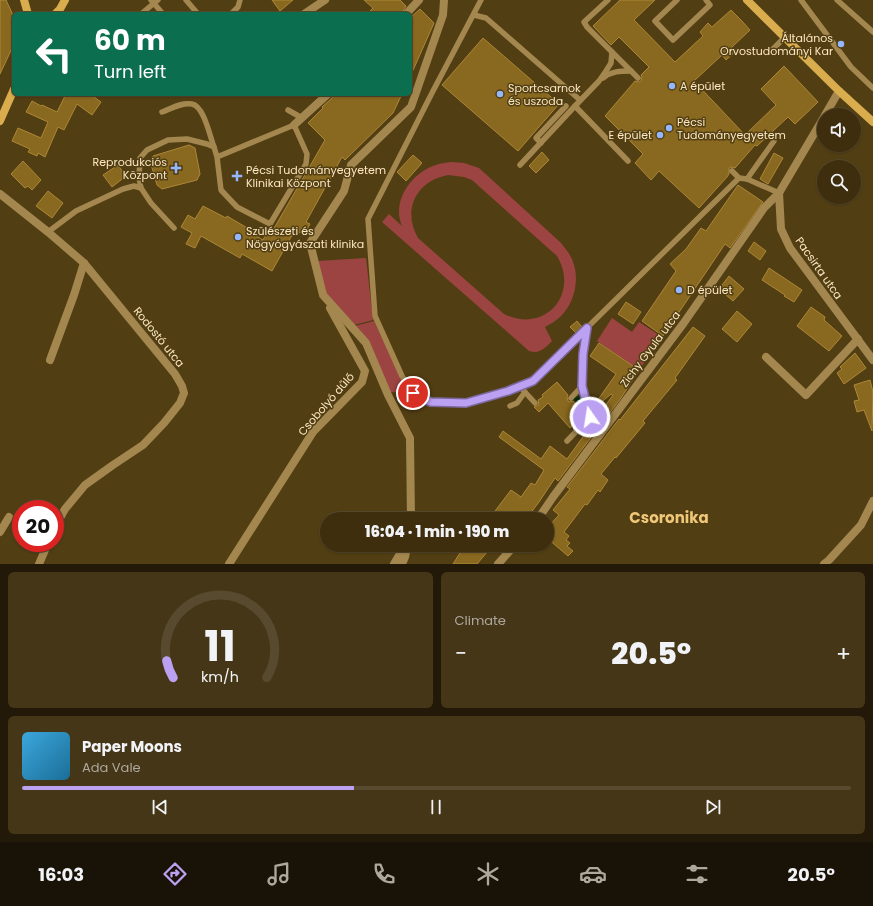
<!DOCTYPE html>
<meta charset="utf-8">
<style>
body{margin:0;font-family:Poppins,sans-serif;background:#453617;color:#f1f3f6;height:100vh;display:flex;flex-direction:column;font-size:15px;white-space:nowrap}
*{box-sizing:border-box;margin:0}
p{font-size:13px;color:#ada89e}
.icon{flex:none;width:22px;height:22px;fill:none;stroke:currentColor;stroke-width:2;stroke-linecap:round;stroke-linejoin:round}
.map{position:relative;height:564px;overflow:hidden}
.panel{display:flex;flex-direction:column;gap:8px;padding:8px;background:#221908;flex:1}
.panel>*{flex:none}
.guide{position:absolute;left:12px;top:12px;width:400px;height:84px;border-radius:6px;box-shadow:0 1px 3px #0004,0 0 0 1px #574a2e;background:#0b6e4f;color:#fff;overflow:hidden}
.fabs{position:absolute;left:817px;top:108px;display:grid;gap:8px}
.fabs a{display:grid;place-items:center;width:44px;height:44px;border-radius:50%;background:#3e2e0e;box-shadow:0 1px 3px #0004,0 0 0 1px #574a2e;font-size:20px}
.speed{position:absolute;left:12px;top:500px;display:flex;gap:8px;font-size:20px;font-weight:700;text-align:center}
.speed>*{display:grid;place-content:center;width:52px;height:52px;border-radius:50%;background:#3e2e0e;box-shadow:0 1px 3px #0004,0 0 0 1px #574a2e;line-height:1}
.speed .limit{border:6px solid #d22;background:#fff;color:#111}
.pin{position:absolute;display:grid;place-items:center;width:34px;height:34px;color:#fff;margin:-17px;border:2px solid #fff;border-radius:50%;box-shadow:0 1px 4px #0007}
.me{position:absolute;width:44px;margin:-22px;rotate:347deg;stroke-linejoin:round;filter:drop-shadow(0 0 3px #0008)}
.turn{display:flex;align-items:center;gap:14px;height:84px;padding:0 16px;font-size:18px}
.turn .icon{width:52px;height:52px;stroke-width:2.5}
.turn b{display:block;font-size:28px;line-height:34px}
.big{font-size:30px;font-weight:800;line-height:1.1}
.panel .widget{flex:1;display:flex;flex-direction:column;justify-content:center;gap:6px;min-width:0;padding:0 14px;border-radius:6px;background:#453617}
.panel .dial{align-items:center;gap:0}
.dial svg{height:104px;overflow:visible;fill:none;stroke:#574a2e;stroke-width:7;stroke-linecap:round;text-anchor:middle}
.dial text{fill:#f1f3f6;stroke:none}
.song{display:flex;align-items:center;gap:12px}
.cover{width:48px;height:48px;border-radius:6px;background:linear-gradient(135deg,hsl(200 70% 55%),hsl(200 70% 35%))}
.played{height:4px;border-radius:2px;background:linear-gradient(90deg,#bca0f2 40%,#574a2e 40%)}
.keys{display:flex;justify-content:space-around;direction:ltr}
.heat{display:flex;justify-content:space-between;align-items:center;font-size:22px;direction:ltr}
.panel .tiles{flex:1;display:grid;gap:8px;grid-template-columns:1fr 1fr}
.widget:last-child{grid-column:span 2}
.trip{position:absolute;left:320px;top:512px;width:234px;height:40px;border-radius:20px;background:#3e2e0e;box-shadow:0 1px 3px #0004,0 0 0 1px #574a2e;font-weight:800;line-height:40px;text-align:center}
.tab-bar{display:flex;height:64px;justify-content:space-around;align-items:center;background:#191206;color:#ada89e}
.tab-bar .icon{width:28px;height:28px}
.tab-bar .current{color:#bca0f2}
.tab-bar b{font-size:18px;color:#f1f3f6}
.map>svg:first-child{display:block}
.green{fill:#9c4442;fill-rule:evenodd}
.water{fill:#0c300d}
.building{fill:#89681f;stroke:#ad8737}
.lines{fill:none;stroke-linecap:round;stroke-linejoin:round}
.lane{stroke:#a3874f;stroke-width:5.5}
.street{stroke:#a3874f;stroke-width:8}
.secondary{stroke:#d9ac4d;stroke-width:8}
.route-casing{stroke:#7a689d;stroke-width:10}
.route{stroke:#bca0f2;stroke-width:7}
.poi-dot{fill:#94b7fd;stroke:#523e13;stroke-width:1.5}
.labels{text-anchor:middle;stroke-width:3;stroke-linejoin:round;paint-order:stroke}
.poi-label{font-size:11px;fill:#fbe7c1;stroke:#523e13;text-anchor:start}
.street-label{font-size:11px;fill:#fbe7c1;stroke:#523e13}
.district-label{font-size:15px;font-weight:bold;fill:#efc779;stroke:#523e13}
</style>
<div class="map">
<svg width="873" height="564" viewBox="0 0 873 564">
<rect width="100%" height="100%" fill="#523e13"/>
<!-- green -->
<g class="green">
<path d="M451,162L464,163L479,168L560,242C565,248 571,255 573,262C580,280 574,304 560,317C556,321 550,324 545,327L552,341C544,349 540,354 529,351L382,222L389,214L402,226C391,201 412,172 436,165C441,163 446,163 451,162ZM448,175L464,177L472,180L557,256C580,295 544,334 504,314L418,238C402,210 416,181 448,175Z"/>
<path d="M366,258L373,320L354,325L325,292L318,261Z"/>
<path d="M612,318L632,332L639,322L662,337L639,370L597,341Z"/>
<path d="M374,321L408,393L390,392L355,326Z"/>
</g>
<!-- water -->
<path class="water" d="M580,395L583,397L582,409L573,399Z"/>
<!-- building -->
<g class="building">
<path d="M0,0H6L13,15L14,22V44L0,74Z"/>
<path d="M272,0H293L280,11Z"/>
<path d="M364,0H400L406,6L401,14H367L373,8Z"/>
<path d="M620,0H655L634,20L675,62L703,36L700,32L708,23L712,27L731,10L741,20L750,30L732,47L736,51L726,60L722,55L694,81L745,135L776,105L761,89L784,66L818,102L795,124L788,117L757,146L755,145L735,168L731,167L729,168V174L727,177L699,208L659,171L651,180L635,163L643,154L605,116L635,81L639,82L641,81L642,77L641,75L649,67L619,37L611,45L593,26Z"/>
<path d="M420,9L434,23L410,77V18Z"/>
<path d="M483,38L559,104L518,151L442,85Z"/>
<path d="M66,94H90L101,102L92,115L77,104L64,130L58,127L45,157L38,153L37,156L28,152L30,149L12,141L18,128L41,138L48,122L26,112L32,101L41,106L42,105L57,112Z"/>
<path d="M333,94H402L393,113L345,160L342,157L306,222L310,224L306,231L303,229L300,233L295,230L272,271L242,254L240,258L201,236L195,248L186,244L192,233L181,227L188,215L195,219L203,206L226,218L227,216L249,229L248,231L263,240L269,228L273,230L325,140L308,123L323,108L322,107L332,98Z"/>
<path d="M189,145L195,148L200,174L197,180L162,189L157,185L150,161L153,156Z"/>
<path d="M542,152L549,160L536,173L529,166Z"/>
<path d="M774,153L783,158L768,184L760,179Z"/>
<path d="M413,155L422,163L406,181L397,172Z"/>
<path d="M23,161L41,180L32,190L28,186L25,188L11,174Z"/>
<path d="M118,165L126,176L112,187L103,175Z"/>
<path d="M738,185L763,202L730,248L725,244L663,336L642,321L676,271L670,264L686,249L701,228L706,231Z"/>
<path d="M48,191L63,203L52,218L36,206Z"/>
<path d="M754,242L766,251L760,260L748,251Z"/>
<path d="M769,268L802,290L794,302L784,296L785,295L762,280Z"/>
<path d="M729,276L744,289L733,301L719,289Z"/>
<path d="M626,302L641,312L633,324L618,314Z"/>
<path d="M811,307L825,317L824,320L842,336L829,351L797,326Z"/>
<path d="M737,311L752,324L737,342L722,329Z"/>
<path d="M577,321L582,327L576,333L570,327Z"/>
<path d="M693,327L705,336L675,378L677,380L643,421L645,423L616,458L615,457L601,474L608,480L600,492L598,490L587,505L585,504L564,532L569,536L566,540L570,543L567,546L573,551L568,556L547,538V528L559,515L553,510L570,489L567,487L619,419L620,420Z"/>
<path d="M599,343L639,370L621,398L558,481L555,478L539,502L526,519H489L511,490L521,497L531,483L535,485L544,470L499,437L503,431L541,459L550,446L567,459L613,395L611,394L597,406L595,404L616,374L590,356Z"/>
<path d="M855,353L866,368L844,384L837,373L842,369L840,367Z"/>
<path d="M870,380L873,392L872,431L864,410L857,412L854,401L859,400L854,385Z"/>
<path d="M557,382L568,395L567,397L568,401L570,402L573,401L585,415L570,428L548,403L539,412L534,407L539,405L538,400L543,397L542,395Z"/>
<path d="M465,545H493L477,564H453Z"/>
</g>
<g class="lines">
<!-- lane -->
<g class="lane">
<path d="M151,0L163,14"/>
<path d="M186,0L198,14"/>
<path d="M481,0L433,91L368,219L375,316L402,376L413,393L421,398L431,402L466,403L508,391L533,381L739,178L747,179L779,193"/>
<path d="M608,0L584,22L587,27L612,52L611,63L606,71L599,81L575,106L628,161"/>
<path d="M677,0L655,21L673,40L710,5L706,0"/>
<path d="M801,0L851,67L873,88"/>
<path d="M837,0L873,32"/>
<path d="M141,14L158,0"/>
<path d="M231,14L238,7L240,0"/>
<path d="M474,15L486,18L580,100"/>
<path d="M771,51L785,37"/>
<path d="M612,52L638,78"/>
<path d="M603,78C612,71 620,71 631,71"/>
<path d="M288,110L302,118"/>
<path d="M162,112C170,109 182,102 192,104C204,106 210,137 214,147"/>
<path d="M541,143L536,138L566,106"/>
<path d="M520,165L575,106"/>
<path d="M732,171L739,178"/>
<path d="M747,179L774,141"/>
<path d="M141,188L151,203L174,228"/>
<path d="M48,232L76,211L123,189L134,186L141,188L139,178L140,158L147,150L168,140L187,139L207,144L214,147L217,157L221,190L237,207L270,224L306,164L307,154L294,125L217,157"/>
<path d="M522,384L523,390L535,403"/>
<path d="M571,398L582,386L583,354L587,328"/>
<path d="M510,406L517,403L525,392"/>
<path d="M567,441L590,417L582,386"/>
</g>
<!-- street -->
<g class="street">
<path d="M304,14L325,0"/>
<path d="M406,14L419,0"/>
<path d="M825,115L839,91"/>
<path d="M824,117L779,193L781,229L790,248L873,360"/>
<path d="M294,125L328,94"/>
<path d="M0,194L48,232L84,263L175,374L182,386L184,393L180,403L164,423L143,445L113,465L85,485L65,509L55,527"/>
<path d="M766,357L806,395L858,339"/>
<path d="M50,360L74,295L84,263"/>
<path d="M411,519L410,438L388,395L366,343L323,295L310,243L344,191L351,165L411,107L443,15L444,0"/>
<path d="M538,519L553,497L683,324L764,208L779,193"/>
<path d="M0,532L9,517"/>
<path d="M39,564L48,543"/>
<path d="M229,564L313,432L362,382L365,371L330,308"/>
<path d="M394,564L405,545"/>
<path d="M402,564L405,557L407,548"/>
<path d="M498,564L515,545"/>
<path d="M824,564L829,560L861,525L873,501"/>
</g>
<!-- secondary -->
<g class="secondary">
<path d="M24,0L28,14"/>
<path d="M747,0L839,91L873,122"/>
<path d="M55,14L60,9L65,0"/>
<path d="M0,121L14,89"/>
</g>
</g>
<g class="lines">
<!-- route casing -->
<g class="route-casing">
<path id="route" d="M413,393L421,398L431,402L466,403L508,391L533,381L587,328L583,354L582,386L590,417"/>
</g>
<!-- route -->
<use href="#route" class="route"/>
</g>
<!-- markers -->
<g class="poi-dot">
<circle cx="841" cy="44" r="4"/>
<circle cx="672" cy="86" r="4"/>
<circle cx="500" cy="94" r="4"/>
<circle cx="669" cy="128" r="4"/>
<circle cx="660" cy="135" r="4"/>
<path d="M174 162h4v4h4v4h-4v4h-4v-4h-4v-4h4z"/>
<path d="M235 170h4v4h4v4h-4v4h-4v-4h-4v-4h4z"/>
<circle cx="238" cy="237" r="4"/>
<circle cx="679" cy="290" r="4"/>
</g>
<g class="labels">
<!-- poi labels -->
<g class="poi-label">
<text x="833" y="42" text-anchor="end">Általános<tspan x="833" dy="13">Orvostudományi Kar</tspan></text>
<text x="680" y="90">A épület</text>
<text x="508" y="92">Sportcsarnok<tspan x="508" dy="13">és uszoda</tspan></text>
<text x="677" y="126">Pécsi<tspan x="677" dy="13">Tudományegyetem</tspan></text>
<text x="652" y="139" text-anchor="end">E épület</text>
<text x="167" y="166" text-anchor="end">Reprodukciós<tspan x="167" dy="13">Központ</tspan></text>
<text x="246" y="174">Pécsi Tudományegyetem<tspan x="246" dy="13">Klinikai Központ</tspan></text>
<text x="246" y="235">Szülészeti és<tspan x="246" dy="13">Nőgyógyászati klinika</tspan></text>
<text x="687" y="294">D épület</text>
</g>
<!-- street labels -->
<g class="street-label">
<text transform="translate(819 268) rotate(55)" y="4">Pacsirta utca</text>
<text transform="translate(159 337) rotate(51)" y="4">Rodostó utca</text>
<text transform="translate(650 349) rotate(-53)" y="4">Zichy Gyula utca</text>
<text transform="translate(326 404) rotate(-49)" y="4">Csobolyó dűlő</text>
</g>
<!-- district labels -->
<g class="district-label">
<text x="669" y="523">Csoronika</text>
</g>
</g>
</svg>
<div class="fabs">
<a><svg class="icon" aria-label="sound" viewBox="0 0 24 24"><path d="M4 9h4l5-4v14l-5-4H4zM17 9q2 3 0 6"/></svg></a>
<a><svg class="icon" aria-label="search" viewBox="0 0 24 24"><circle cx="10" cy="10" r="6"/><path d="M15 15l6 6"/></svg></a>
</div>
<div class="speed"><div class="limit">20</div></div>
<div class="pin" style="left:413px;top:393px;background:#d93025"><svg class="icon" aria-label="arrive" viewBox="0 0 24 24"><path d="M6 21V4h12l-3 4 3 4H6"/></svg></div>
<svg class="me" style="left:590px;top:417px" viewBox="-20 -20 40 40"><circle r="17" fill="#bca0f2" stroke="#fff" stroke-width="3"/><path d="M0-11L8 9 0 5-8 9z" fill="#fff"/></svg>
<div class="trip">16:04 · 1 min · 190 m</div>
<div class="guide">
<div class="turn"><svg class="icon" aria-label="left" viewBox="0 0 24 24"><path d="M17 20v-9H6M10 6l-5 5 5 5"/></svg><div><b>60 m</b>Turn left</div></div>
</div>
</div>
<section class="panel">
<div class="tiles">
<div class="widget dial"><svg viewBox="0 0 100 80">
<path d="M14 69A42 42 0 1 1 86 69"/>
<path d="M14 69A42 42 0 0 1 9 56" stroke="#bca0f2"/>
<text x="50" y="56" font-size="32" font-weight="700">11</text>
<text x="50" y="72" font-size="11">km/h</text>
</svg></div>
<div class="widget"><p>Climate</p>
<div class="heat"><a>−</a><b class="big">20.5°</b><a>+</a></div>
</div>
<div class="widget">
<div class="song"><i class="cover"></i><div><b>Paper Moons</b><p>Ada Vale</p></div></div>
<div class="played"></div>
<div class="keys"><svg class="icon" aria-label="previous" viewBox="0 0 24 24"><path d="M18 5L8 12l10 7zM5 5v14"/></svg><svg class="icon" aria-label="pause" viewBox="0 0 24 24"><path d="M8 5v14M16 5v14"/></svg><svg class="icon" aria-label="next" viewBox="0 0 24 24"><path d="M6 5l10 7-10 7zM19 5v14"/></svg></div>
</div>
</div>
</section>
<nav class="tab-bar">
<b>16:03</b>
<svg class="icon current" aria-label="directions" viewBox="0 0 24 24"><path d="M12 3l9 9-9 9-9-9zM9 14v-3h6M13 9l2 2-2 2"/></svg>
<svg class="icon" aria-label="music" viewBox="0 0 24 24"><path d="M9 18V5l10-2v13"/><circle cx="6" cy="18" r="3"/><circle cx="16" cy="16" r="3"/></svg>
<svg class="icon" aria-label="phone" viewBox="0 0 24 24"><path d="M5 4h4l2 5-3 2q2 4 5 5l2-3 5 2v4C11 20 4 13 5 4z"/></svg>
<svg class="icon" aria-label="climate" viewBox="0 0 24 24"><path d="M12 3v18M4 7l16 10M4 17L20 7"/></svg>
<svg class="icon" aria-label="car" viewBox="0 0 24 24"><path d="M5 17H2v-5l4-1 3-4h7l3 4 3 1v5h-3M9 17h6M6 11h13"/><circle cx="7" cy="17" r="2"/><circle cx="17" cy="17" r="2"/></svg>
<svg class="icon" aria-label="filters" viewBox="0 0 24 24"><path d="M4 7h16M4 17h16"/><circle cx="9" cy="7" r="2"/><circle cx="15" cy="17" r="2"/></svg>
<b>20.5°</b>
</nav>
